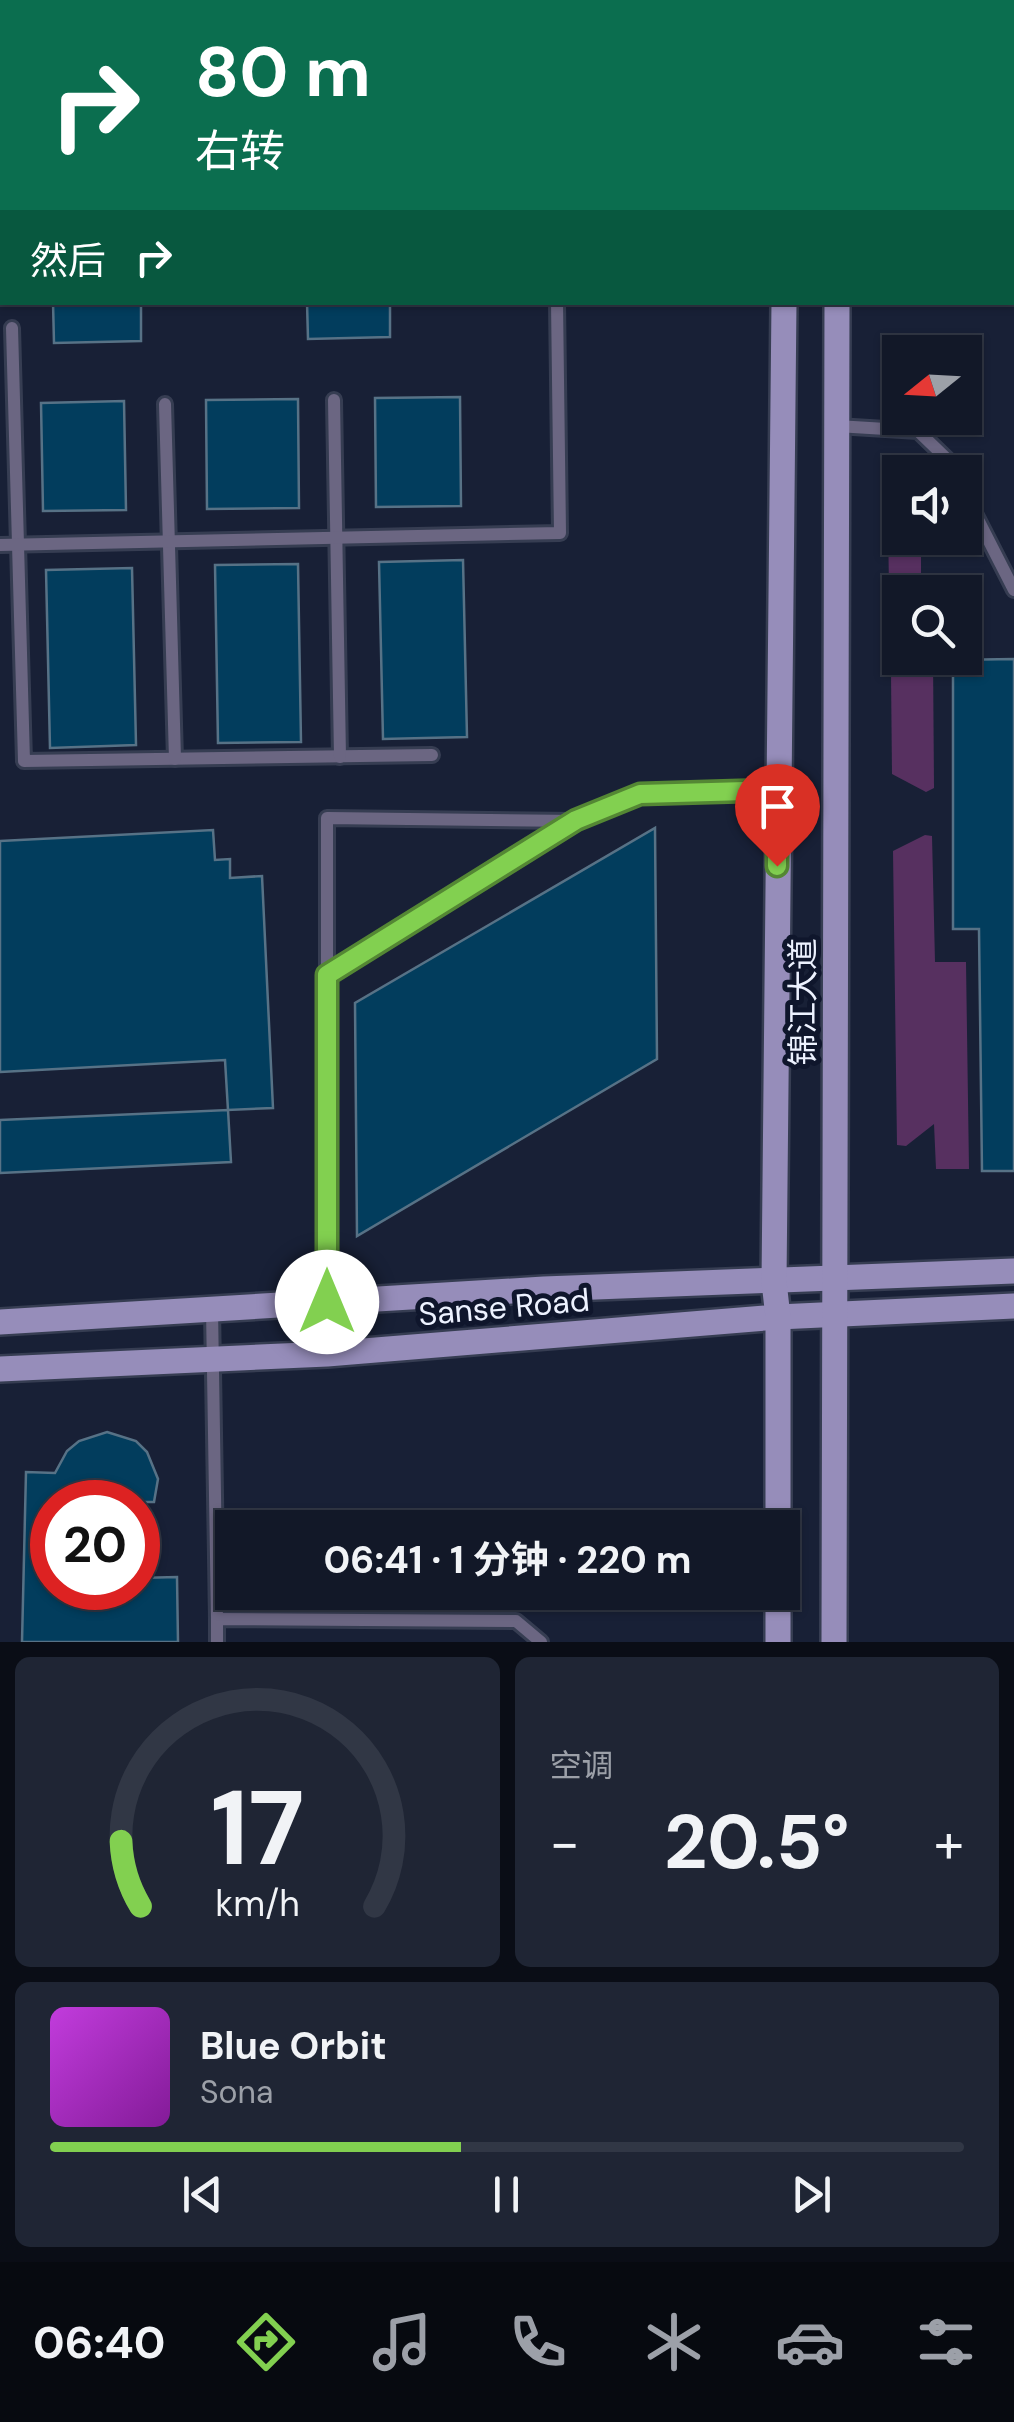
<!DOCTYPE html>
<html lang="zh">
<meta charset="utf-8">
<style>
body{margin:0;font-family:"DM Sans","Noto Sans SC",sans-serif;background:#1f2534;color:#f1f3f6;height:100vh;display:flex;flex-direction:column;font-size:38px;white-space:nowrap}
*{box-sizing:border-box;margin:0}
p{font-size:32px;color:#9ca0a8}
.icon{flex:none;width:55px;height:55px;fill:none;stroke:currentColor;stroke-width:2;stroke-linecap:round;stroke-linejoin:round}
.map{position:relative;height:1642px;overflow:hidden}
.panel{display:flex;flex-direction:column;gap:15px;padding:15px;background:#0a0d16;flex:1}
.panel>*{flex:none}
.guide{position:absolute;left:0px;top:0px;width:1015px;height:305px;box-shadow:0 2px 8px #0004,0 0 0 2px #313745;background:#0b6e4f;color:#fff;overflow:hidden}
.needle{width:65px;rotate:252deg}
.tools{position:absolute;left:882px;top:335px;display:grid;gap:20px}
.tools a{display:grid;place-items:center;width:100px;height:100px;border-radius:0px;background:#121828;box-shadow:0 2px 8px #0004,0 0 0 2px #313745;font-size:50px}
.speed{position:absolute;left:30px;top:1480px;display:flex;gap:20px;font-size:50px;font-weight:700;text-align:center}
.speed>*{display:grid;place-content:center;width:130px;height:130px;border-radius:50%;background:#121828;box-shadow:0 2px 8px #0004,0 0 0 2px #313745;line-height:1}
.speed .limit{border:15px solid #d22;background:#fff;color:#111}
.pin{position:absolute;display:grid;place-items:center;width:85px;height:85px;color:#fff;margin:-102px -42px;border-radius:50% 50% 50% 0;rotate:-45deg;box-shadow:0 0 10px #0007}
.pin .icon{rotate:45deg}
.me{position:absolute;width:110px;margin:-55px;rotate:0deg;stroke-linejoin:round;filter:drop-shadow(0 0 8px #0008)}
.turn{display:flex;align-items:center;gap:35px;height:210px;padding:0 30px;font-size:45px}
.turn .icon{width:130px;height:130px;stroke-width:2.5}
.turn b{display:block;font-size:70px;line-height:85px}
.then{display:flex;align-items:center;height:95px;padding:0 30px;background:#0003;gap:20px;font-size:38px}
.big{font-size:75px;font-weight:700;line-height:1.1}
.panel .widget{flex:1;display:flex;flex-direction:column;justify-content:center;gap:15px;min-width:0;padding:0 35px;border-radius:15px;background:#1f2534}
.panel .dial{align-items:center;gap:0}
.dial svg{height:260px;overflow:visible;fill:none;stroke:#313745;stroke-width:7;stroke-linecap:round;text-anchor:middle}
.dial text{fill:#f1f3f6;stroke:none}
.song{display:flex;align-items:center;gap:30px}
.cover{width:120px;height:120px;border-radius:15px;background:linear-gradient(135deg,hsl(290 70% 55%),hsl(290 70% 35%))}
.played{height:10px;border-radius:5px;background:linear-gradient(90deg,#82d050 45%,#313745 45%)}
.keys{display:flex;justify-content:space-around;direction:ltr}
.heat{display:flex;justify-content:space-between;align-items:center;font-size:55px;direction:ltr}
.panel .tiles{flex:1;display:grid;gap:15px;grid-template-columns:1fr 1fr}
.widget:last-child{grid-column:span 2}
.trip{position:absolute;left:215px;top:1510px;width:585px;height:100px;border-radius:0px;background:#121828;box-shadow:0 2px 8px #0004,0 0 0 2px #313745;font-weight:700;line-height:100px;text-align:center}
.menu{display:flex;height:160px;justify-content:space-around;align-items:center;background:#070a10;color:#9ca0a8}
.menu .icon{width:70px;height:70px}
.menu .on{color:#82d050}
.menu b{font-size:45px;color:#f1f3f6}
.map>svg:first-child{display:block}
.green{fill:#573060}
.building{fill:#023d5d;stroke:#577286;stroke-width:2.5}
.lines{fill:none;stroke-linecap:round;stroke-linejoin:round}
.lane-casing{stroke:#363d52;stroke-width:18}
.secondary-casing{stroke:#363d52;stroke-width:30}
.lane{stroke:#6b6682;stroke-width:12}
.secondary{stroke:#968dba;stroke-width:25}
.route-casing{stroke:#548734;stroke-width:25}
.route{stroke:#82d050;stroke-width:18}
.labels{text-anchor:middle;stroke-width:10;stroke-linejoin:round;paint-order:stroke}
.street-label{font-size:32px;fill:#edf2ff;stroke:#0f162c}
</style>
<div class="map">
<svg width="1014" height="1642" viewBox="0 0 1014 1642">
<rect width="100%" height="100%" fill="#182036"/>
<!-- green -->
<g class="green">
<path d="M898,460L905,472H900V538H921V592H900V649L890,652L887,461Z"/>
<path d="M909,658H933L934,788L926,792L892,774L891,673Z"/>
<path d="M925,835L932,836L935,962H966L969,1169H936L934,1124L906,1146L897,1145L893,851Z"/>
</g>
<!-- building -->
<g class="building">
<path d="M53,302H141V341L54,343Z"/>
<path d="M307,302H390V337L308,339Z"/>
<path d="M460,397L461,506L376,507L375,398Z"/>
<path d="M298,399L299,508L207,509L206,400Z"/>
<path d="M124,401L126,510L43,511L41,403Z"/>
<path d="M463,560L467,737L383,739L379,562Z"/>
<path d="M298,564L301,742L218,743L215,565Z"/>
<path d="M132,568L136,745L50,748L46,570Z"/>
<path d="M1014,659V1171H982L979,929H953V660Z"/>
<path d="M655,828L657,1059L357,1236L355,1003Z"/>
<path d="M213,830L215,860L230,859V878L262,876L273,1108L228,1110L225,1060L0,1072V841Z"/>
<path d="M228,1110L231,1162L0,1173V1120Z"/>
<path d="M107,1432L136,1441L147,1452L158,1479L154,1502H52V1588H138V1578L177,1577L178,1642H22L26,1472L55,1473L67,1451L79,1441Z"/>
</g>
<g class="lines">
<!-- lane casing -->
<g class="lane-casing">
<g id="lane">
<path d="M12,328L24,761L432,755"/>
<path d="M334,400L340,757"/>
<path d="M165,404L175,759"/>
<path d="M837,426L918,431L948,460L954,472"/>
<path d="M965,494L1014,590"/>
<path d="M0,545L560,533L557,302"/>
<path d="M327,975L574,822"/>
<path d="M212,1309L217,1619"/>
<path d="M327,1354V818L576,821L640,795L777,790"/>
<path d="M217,1642V1619L516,1621L541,1642"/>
</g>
</g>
<!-- secondary casing -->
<g class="secondary-casing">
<g id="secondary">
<path d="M837,0V2"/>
<path d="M788,2V0"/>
<path d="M0,1322L544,1289L1014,1271"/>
<path d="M0,1369L327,1354L778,1317L1014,1306"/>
<path d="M778,1528V1317L774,1282L784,302"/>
<path d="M778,1592V1642"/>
<path d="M834,1642L837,302"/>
</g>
</g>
<!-- lane -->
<use href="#lane" class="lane"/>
<!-- secondary -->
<use href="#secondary" class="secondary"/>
</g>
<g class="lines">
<!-- route casing -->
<g class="route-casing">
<path id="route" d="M327,1302V975L576,820L640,794L777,790V866"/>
</g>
<!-- route -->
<use href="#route" class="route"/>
</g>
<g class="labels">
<!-- street labels -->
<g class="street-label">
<text transform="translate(803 1002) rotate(-90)" y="11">锦江大道</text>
<text transform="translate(504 1307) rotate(-5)" y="11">Sanse Road</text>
</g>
</g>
</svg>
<div class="tools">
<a><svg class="needle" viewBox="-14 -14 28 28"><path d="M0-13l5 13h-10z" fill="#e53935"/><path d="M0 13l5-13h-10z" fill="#9ca0a8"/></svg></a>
<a><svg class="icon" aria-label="sound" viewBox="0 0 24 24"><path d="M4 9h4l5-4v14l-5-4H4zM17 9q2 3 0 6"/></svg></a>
<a><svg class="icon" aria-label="search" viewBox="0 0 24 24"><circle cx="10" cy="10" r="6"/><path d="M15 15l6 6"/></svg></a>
</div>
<div class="speed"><div class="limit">20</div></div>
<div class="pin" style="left:777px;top:866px;background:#d93025"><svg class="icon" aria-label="arrive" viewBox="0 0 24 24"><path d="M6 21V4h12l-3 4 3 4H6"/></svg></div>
<svg class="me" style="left:327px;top:1302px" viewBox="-20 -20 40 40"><circle r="19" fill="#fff"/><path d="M0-13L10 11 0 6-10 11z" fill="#82d050"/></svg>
<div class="trip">06:41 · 1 分钟 · 220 m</div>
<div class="guide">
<div class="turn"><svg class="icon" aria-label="right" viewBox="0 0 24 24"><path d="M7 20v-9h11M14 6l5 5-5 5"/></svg><div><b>80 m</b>右转</div></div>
<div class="then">然后<svg class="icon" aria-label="right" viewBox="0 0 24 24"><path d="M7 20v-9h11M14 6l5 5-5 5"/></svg></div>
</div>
</div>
<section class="panel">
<div class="tiles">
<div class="widget dial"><svg viewBox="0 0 100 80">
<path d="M14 69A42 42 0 1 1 86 69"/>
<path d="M14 69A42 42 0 0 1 8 49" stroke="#82d050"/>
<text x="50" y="56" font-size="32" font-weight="700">17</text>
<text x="50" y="72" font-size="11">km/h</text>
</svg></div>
<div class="widget"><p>空调</p>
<div class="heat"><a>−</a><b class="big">20.5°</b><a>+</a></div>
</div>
<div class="widget">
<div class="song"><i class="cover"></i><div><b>Blue Orbit</b><p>Sona</p></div></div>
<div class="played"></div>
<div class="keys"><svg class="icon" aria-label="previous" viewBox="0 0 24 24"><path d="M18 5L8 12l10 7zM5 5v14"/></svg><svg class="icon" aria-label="pause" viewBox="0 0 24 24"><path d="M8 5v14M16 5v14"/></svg><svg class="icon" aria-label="next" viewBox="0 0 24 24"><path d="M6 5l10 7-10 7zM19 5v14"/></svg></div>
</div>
</div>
</section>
<nav class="menu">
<b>06:40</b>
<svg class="icon on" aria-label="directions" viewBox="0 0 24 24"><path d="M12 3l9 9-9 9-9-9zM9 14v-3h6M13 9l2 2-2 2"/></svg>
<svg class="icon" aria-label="music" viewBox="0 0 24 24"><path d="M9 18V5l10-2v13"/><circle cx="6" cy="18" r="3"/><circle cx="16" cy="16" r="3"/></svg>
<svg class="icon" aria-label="phone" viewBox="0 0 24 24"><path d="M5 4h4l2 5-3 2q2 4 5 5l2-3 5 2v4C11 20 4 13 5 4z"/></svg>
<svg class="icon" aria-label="climate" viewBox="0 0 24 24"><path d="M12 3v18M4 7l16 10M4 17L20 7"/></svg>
<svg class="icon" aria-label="car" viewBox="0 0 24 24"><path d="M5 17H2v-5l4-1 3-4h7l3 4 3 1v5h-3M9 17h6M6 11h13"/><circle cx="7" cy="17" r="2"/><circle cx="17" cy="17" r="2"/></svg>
<svg class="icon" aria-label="filters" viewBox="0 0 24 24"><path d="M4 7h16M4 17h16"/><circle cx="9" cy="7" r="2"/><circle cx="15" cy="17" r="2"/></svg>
</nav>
